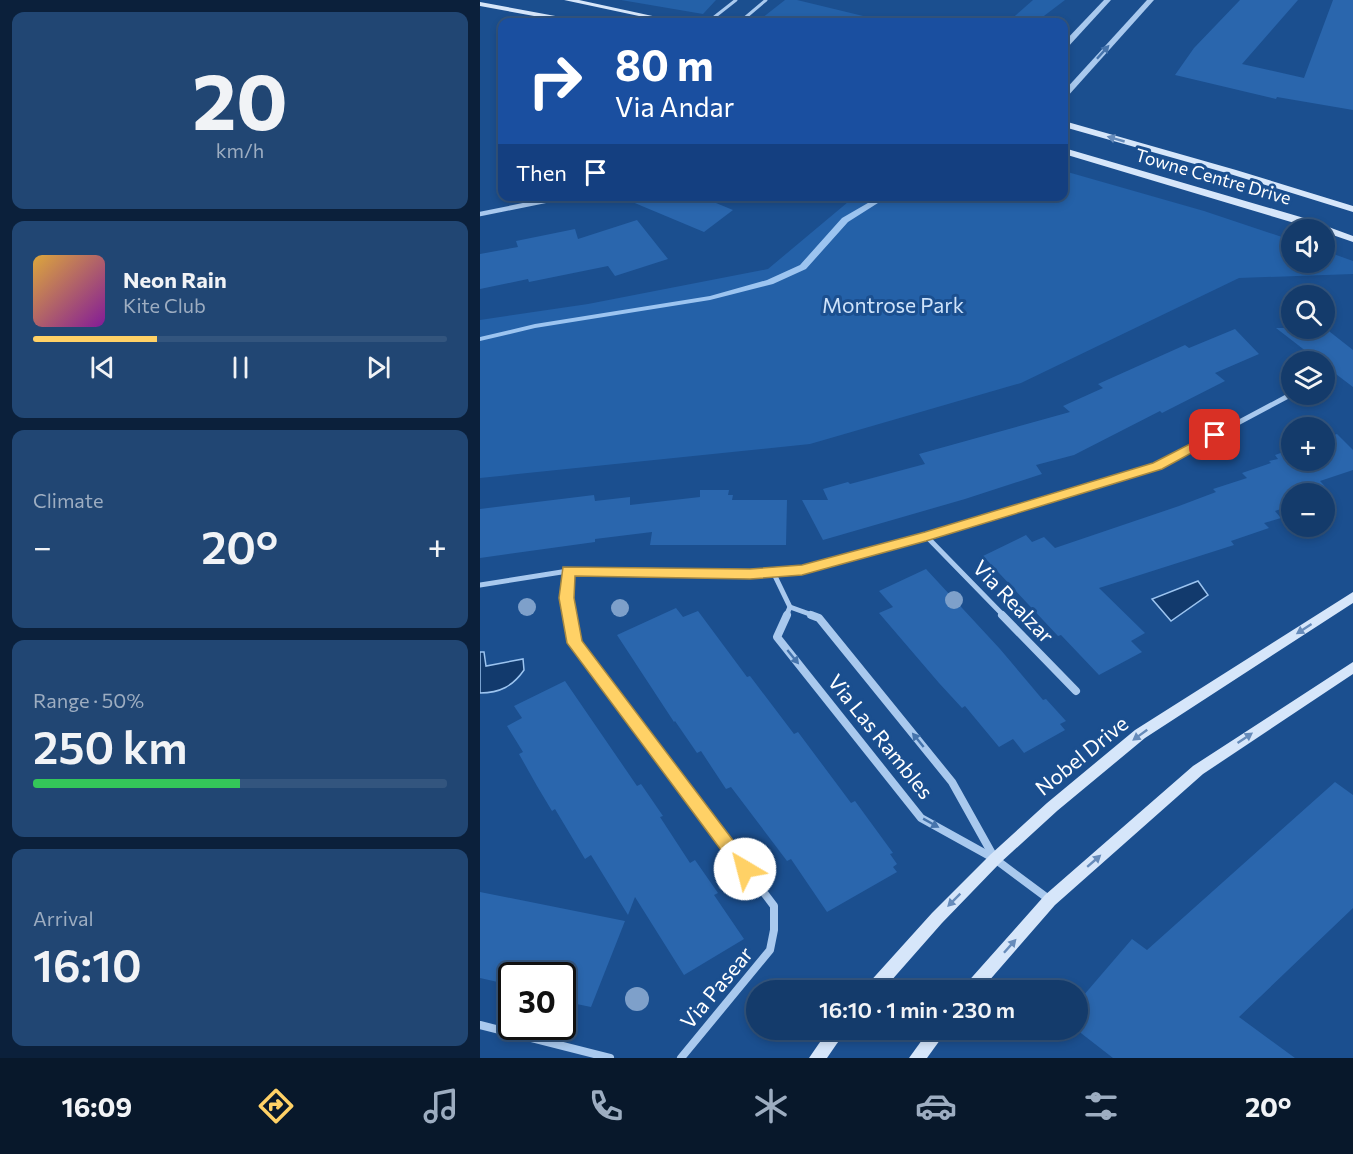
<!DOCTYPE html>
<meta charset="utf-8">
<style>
body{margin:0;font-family:Commissioner,sans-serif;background:#214673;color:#f1f3f6;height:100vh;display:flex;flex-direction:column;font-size:22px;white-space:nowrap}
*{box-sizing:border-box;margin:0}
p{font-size:20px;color:#9dadc1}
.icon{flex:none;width:33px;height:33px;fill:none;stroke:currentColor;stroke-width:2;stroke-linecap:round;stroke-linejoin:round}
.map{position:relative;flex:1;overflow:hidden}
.drawer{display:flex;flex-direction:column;gap:12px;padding:12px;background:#0b203b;width:480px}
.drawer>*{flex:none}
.guide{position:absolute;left:18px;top:18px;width:570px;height:183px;border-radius:12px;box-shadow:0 3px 9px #0003,0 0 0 2px #33557e;background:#1a4fa0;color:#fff;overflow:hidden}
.buttons{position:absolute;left:801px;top:219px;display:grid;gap:12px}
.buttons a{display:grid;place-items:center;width:54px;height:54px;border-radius:50%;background:#143b6b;box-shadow:0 3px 9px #0003,0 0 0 2px #33557e;font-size:30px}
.speed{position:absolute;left:18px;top:962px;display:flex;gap:12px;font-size:30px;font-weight:700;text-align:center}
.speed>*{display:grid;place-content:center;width:78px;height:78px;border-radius:50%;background:#143b6b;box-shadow:0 3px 9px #0003,0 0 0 2px #33557e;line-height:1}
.speed .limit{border:3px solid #111;border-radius:9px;background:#fff;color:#111}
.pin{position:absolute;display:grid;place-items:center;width:51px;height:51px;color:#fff;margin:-26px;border-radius:12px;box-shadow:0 3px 9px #0006}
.me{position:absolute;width:66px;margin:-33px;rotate:323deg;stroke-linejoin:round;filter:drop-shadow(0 0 4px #0008)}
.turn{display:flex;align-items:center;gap:21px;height:126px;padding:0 18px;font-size:27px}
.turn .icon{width:78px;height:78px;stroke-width:2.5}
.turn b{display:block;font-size:42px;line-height:51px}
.then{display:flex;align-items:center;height:57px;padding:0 18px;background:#0003;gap:12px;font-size:22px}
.big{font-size:45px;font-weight:600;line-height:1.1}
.drawer .card{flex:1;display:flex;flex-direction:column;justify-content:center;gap:9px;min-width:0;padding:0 21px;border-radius:12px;background:#214673}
.drawer .dial{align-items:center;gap:0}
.dial b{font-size:78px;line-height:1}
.song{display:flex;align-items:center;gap:18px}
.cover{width:72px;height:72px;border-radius:9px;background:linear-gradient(135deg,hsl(40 70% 55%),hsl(290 70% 35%))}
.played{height:6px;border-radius:3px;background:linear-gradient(90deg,#ffd166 30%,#33557e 30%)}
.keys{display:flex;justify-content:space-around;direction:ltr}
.heat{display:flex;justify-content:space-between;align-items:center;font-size:33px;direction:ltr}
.charge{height:9px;border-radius:4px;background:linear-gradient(90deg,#34c759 50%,#33557e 0)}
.trip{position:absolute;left:266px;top:980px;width:342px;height:60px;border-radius:30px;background:#143b6b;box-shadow:0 3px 9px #0003,0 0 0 2px #33557e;font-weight:600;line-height:60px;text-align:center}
.tab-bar{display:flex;height:96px;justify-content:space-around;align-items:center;background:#08182b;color:#9dadc1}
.tab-bar .icon{width:42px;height:42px}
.tab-bar .on{color:#ffd166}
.tab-bar b{font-size:27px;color:#f1f3f6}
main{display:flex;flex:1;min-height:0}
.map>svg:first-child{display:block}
.green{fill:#2461a8}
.water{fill:#123a6d;stroke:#9cc4f0;stroke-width:1.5}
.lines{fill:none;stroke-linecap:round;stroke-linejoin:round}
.stream{fill:#9cc4f0;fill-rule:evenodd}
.building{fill:#2a66ad}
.service{stroke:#a9c9ee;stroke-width:3}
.minor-far2{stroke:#a9c9ee;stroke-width:4.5}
.minor-far1{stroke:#a9c9ee;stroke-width:5}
.minor{stroke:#a9c9ee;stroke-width:8}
.tertiary{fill:#a9c9ee;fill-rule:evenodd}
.secondary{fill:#d6e6fa;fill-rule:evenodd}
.tree{fill:#7ea0ca}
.oneway{fill:#4674ac}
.oneway2{fill:#668bba}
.route{fill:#ffd166;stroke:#a68842;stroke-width:1.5}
.labels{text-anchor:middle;stroke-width:6;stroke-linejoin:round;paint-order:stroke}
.far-street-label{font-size:18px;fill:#fff;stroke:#1b4f8f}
.park-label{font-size:21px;fill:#cfe3fa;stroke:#1b4f8f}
.street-label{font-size:21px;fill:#fff;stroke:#1b4f8f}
</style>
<main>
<section class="drawer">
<div class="card dial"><b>20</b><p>km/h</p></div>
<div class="card">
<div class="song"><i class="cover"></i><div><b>Neon Rain</b><p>Kite Club</p></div></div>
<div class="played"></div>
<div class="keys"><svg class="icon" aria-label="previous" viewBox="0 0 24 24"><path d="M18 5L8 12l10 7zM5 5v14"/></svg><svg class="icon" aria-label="pause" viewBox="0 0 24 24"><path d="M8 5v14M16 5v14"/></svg><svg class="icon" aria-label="next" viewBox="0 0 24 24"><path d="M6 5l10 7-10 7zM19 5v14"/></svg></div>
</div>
<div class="card"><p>Climate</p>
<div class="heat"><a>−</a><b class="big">20°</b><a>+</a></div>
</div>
<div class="card"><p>Range · 50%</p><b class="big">250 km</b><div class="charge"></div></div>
<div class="card"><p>Arrival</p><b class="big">16:10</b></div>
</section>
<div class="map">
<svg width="873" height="1058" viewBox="0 0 873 1058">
<rect width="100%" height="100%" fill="#1b4f8f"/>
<!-- green -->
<g class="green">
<path d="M141,0H236L223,14Z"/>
<path d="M305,0H317L408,22H277Z"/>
<path d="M553,0H585L556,22H528Z"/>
<path d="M584,171L724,211L811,240L812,262H844L845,251L848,252L873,261V274L759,278L541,383L330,444L0,478V320L108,304L288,269L374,197L584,196Z"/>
</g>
<!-- water -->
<g class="water">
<path d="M718,581L728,595L691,621L672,599Z"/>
<path d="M0,652H4L6,666L43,659L44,670C33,686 20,693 0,693Z"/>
</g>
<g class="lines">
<!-- stream -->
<path class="stream" d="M400,196H409L368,222L326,269L293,284L230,300L55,328L0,341V337L55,324L230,296L287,280L320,265L362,218Z"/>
</g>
<!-- building -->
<g class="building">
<path d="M760,0H818L762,64L824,78L853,0H873V110L797,97L796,99L695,75L714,48Z"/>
<path d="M138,196H219L253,210L224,232Z"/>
<path d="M157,220L188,259L135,276L128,266L49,282L48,279L0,289V254L38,247L36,241L95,229L98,239Z"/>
<path d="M796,328H845L873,350V387L844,365V362H840Z"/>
<path d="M755,329L779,354L735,373L745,381L682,413L680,411L594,455L556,465L562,474L485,499L343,540L322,500H348L343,489L368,482L370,484L445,464L439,454L590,412L583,406L623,388L618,384L705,345L709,348Z"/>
<path d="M857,434L873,450V470L840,481L850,492L812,494V505L795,511L801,518L784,523L789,528L751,541L754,545L619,588L665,633L651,641L662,652L619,675L581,635L578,636L503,556L546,535L552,542L564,537L575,548L699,506L736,492L733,489L767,478L762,473L791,463L789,461L798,459L795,455L812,449V460H844V438Z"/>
<path d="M220,490H249L248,495H253L252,500H307L306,545H170L172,532L115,539V542L0,558V509L114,495L115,501L150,497V505L220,497Z"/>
<path d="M446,569L520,649L563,700L566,699L586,721L580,724L585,730L544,753L533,739L519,747L485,706L482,708L459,683L399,613L413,607L399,591Z"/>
<path d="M196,608L203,617L218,611L267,677L270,676L314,734L318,732L371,803L375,801L413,853L410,854L417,864L413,867L417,872L347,912L311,859L307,861L251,787L246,789L221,751L217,753L195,721L194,722L137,635Z"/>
<path d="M85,681L157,786L161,784L183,816L180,817L210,863L215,860L238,893L234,895L264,939L204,975L155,897L148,915L111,855L105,859L75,809L72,811L57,786L39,754L43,752L27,726L42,718L34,706Z"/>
<path d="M855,782L873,795V908L759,1017L815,1058H633L597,1030V1003L652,939L667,950Z"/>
<path d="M0,892L145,921L111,1007L82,1001V975H32L31,985L0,978Z"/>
</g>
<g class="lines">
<!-- service -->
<g class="service">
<path d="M228,22L256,0"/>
<path d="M260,22L286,0"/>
</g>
<!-- minor-far2 -->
<path class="minor-far2" d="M0,214L89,196"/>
<!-- minor-far1 -->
<g class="minor-far1">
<path d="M446,536L524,616"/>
<path d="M88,571L87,598L90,616"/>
<path d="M294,574L310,607L335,616"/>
<path d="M0,585L88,571L270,574L322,570L446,536L677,466L812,394"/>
<path d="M306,616L310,607"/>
</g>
<!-- minor -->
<g class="minor">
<path d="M90,615L94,643L294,906V930L290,950L201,1058"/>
<path d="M307,615L297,637L441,818L515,859L570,900"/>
<path d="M331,615L339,618L472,782L515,859"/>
<path d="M522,615L596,691"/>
<path d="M0,1025L130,1058"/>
</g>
<!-- tertiary -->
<g class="tertiary">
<path d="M624,0H631L587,48H584V42Z"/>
<path d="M667,0H674L587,97H584V91Z"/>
</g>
<!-- secondary -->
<g class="secondary">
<path d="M84,0H99L200,22H187Z"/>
<path d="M0,2L97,20L101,22H87L0,6Z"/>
<path d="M584,121L756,170L873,206V212L750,174L584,127Z"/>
<path d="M584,148L824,218L873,236V242L844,232V230H838L584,154Z"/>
<path d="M873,592V603L665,738L577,811L520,863L462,923L403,990H385L387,985L452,913L510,855L567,803L655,730Z"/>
<path d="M873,662V674L723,774L575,905L501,990H483L485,985L565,895L713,766Z"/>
<path d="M349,1029H367L347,1058H329Z"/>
<path d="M450,1029H468L447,1058H429Z"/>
</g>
</g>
<!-- trees -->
<g class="tree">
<circle cx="474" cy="600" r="9"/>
<circle cx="47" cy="607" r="9"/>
<circle cx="140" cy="608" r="9"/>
<circle cx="157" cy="999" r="12"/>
</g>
<!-- one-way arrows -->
<defs><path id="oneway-solid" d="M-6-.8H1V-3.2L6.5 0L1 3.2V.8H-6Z" transform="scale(1.5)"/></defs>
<g class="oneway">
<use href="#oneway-solid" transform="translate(623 52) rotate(-48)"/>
<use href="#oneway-solid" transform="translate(313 657) rotate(51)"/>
<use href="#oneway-solid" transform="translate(438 740) rotate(-129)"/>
<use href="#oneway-solid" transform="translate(451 823) rotate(29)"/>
</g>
<g class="oneway2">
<use href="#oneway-solid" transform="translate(636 139) rotate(-164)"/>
<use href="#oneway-solid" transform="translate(824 629) rotate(147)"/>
<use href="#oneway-solid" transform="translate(660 735) rotate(144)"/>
<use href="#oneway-solid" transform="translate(765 738) rotate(-34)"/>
<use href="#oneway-solid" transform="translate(614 861) rotate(-41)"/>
<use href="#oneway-solid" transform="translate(474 900) rotate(135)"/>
<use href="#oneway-solid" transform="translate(530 946) rotate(-48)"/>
</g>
<!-- route -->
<path class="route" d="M735,431L741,435L739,438L682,469L446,541L322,575L270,579L95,576L94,598L102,641L271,864L274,869L271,874L265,876L259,874L87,643L79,598L83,567L270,569L322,565L445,532L673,463Z"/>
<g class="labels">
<!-- far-street labels -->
<g class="far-street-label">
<text transform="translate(733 177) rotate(16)" y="6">Towne Centre Drive</text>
</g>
<!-- park labels -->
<g class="park-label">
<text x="413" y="313">Montrose Park</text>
</g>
<!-- street labels -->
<g class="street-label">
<text transform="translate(533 602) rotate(46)" y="7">Via Realzar</text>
<text transform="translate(400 737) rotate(51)" y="7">Via Las Rambles</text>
<text transform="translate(602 756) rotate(-39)" y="7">Nobel Drive</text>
<text transform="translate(237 988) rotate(-50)" y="7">Via Pasear</text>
</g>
</g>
</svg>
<div class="buttons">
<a><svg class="icon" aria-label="sound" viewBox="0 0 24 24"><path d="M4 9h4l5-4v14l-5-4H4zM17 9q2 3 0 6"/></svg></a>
<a><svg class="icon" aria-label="search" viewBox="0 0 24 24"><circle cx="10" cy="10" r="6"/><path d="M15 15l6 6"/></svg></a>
<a><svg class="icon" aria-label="layers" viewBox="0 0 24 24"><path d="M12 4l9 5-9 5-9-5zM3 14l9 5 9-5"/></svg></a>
<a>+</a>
<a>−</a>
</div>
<div class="speed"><div class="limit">30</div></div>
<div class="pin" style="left:735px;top:435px;background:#d93025"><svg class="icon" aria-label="arrive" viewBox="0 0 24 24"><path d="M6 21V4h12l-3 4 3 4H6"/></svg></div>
<svg class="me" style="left:265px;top:869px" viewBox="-20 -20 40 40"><circle r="19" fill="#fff"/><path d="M0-13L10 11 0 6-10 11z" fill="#ffd166"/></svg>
<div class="trip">16:10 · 1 min · 230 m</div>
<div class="guide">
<div class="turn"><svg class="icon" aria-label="right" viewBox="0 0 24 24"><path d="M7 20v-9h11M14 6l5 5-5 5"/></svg><div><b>80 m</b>Via Andar</div></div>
<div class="then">Then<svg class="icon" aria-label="arrive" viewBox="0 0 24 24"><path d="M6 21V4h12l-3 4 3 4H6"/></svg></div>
</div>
</div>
</main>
<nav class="tab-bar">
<b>16:09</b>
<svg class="icon on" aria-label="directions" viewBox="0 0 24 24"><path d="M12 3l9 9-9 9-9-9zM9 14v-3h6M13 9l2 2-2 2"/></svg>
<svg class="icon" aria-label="music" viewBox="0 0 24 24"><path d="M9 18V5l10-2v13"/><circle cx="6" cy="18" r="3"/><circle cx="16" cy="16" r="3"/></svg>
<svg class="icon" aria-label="phone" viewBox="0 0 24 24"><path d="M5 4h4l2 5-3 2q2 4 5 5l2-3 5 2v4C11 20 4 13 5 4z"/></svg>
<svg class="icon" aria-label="climate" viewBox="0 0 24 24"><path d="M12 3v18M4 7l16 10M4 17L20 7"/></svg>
<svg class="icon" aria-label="car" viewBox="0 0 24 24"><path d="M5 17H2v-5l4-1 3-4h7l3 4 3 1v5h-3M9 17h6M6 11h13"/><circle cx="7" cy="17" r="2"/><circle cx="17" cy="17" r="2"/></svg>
<svg class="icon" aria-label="filters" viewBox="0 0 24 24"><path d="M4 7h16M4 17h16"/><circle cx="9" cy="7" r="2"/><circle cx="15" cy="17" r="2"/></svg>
<b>20°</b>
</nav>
